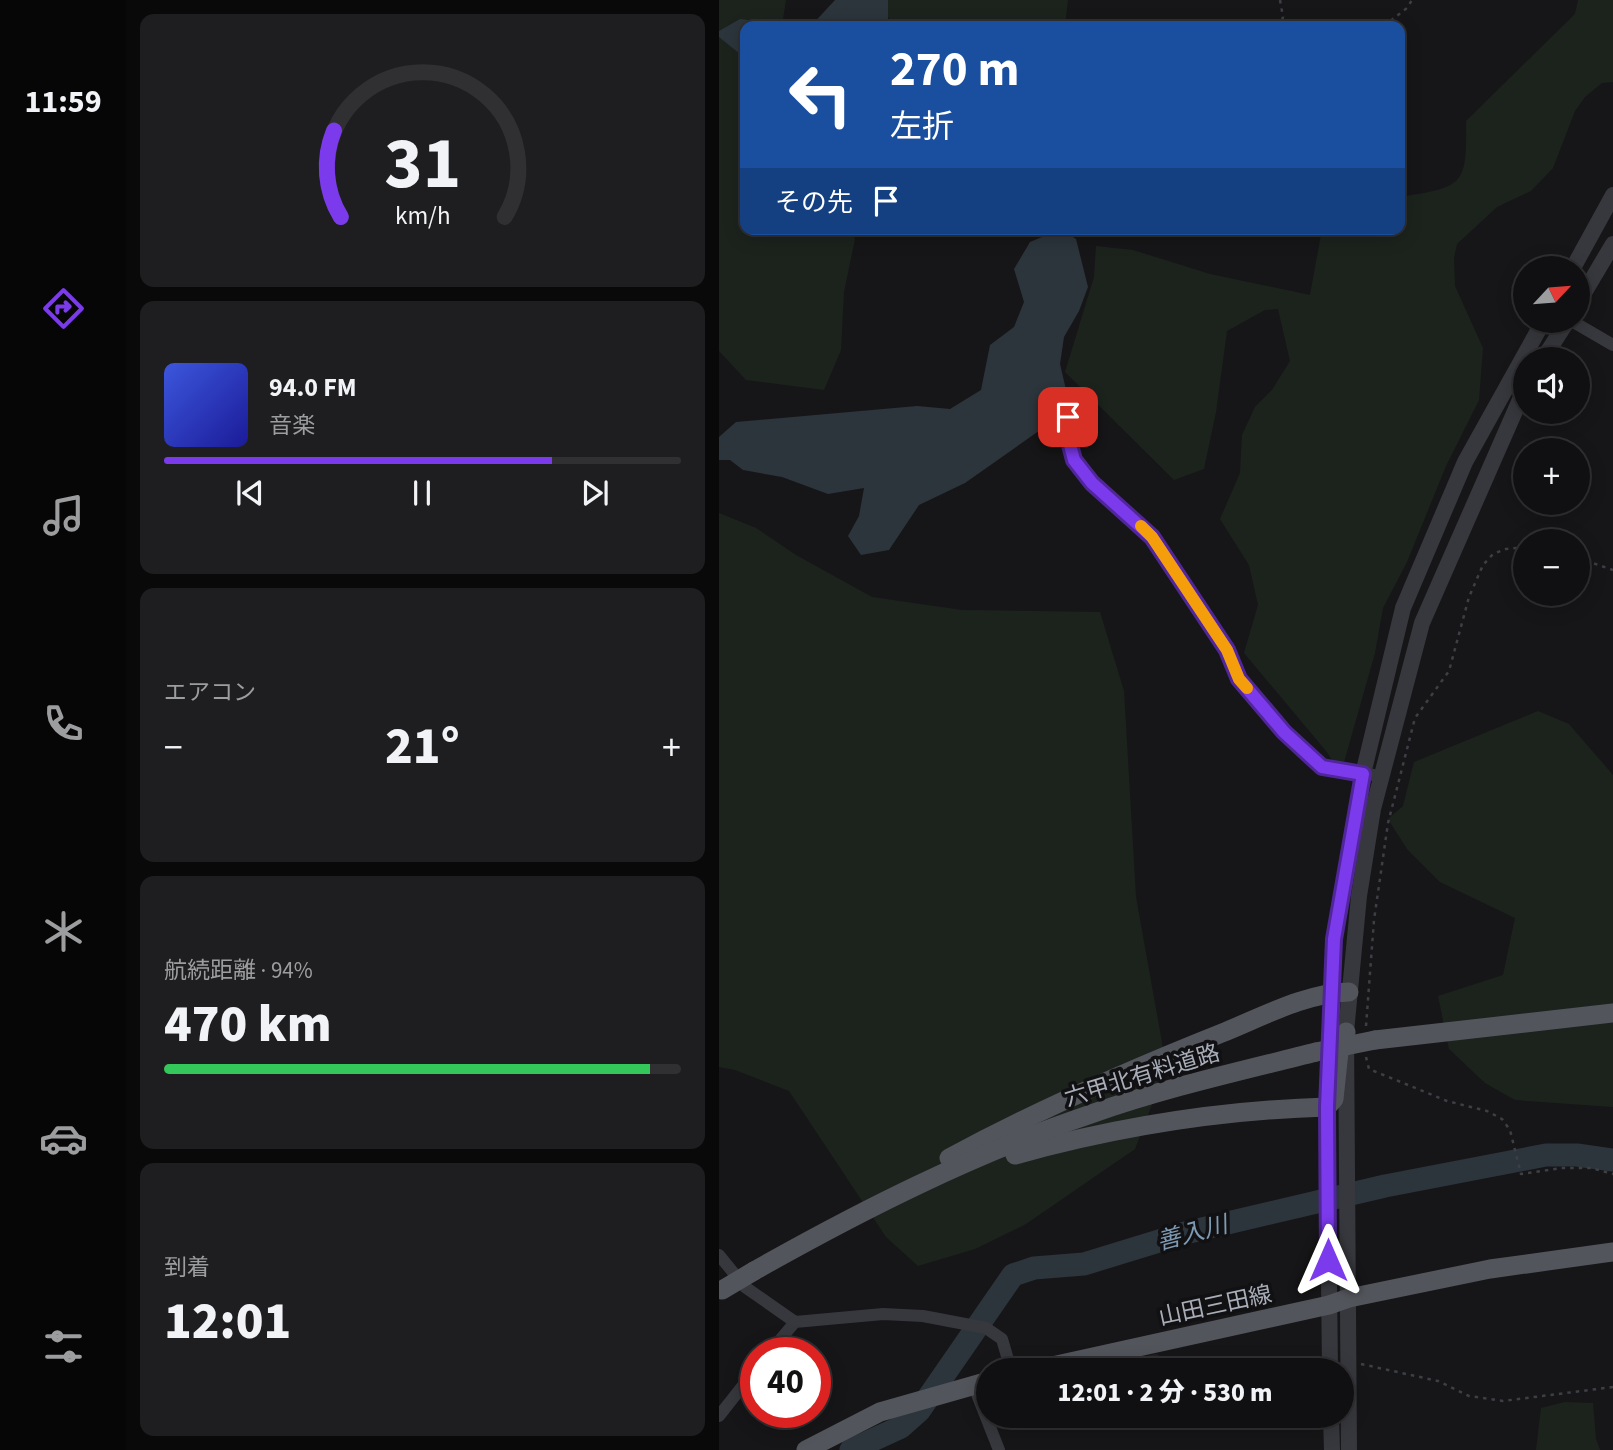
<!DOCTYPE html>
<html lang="ja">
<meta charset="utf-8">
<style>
body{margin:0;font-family:"Source Sans 3","Noto Sans JP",sans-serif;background:#1e1e20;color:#f1f3f6;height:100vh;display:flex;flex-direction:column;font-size:26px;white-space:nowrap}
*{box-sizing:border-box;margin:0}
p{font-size:23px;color:#9c9d9f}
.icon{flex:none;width:38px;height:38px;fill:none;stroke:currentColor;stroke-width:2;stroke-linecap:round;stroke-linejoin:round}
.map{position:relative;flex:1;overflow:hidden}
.drawer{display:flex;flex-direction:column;gap:14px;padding:14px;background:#09090a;width:593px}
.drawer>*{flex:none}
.banner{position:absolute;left:21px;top:21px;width:665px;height:214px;border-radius:14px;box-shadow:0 4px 18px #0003,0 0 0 2px #303032;background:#1a4fa0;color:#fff;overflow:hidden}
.needle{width:46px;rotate:64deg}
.controls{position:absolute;left:794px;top:256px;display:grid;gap:14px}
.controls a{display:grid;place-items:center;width:77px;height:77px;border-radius:50%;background:#101012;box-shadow:0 4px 18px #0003,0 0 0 2px #303032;font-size:35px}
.speed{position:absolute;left:21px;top:1337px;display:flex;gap:14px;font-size:35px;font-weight:700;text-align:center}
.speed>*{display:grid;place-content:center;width:91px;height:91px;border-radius:50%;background:#101012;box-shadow:0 4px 18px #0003,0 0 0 2px #303032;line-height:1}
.speed .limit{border:10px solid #d22;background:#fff;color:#111}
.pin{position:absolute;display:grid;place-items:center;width:60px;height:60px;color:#fff;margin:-30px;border-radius:14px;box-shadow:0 4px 10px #0006}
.me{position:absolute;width:77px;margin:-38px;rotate:0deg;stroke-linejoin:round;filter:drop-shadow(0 0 5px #0008)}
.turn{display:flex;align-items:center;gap:24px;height:147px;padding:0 35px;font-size:32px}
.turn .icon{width:91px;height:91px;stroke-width:2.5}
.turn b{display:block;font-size:49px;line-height:60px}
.then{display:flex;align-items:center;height:66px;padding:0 35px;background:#0003;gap:14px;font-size:26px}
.big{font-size:52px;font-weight:800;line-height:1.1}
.drawer .card{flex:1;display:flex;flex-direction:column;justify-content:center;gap:10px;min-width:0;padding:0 24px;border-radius:14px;background:#1e1e20}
.drawer .dial{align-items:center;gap:0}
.dial svg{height:182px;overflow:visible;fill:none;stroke:#303032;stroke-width:7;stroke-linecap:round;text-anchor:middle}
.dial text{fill:#f1f3f6;stroke:none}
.song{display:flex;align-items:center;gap:21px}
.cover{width:84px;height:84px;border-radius:10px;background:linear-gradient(135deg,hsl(230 70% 55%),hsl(240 70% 35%))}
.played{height:7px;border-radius:4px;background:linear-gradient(90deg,#7c3aed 75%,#303032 75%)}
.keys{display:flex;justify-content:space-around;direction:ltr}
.heat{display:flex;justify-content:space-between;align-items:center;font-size:38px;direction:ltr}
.charge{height:10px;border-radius:5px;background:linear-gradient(90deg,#34c759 94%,#303032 0)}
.trip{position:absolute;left:257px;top:1358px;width:378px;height:70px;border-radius:35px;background:#101012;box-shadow:0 4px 18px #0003,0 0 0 2px #303032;font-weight:800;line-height:70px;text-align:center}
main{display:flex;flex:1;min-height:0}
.menu{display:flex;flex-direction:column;width:126px;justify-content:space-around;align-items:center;background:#060607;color:#9c9d9f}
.menu .icon{width:49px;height:49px}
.menu .selected{color:#7c3aed}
.menu b{font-size:32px;color:#f1f3f6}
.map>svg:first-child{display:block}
.built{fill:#222225}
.green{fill:#1c231d}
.water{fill:#2c353c}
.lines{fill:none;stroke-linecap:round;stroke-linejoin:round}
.river{stroke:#2c353c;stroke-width:23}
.path{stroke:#3d3f44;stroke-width:2.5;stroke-dasharray:3.5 5;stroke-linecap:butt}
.minor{stroke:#37383d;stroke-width:12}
.tertiary{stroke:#37383d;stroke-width:16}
.primary{stroke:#53555c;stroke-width:19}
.primary-bridge{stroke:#53555c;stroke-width:19}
.route-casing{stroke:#51269a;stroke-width:18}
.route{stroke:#7c3aed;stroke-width:12}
.slow{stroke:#f59e0b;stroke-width:12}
.labels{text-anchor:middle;stroke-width:7;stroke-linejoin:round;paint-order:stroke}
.street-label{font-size:23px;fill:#a8adb8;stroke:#111113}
.water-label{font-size:24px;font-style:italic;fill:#7f9bb3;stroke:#111113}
</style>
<main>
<nav class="menu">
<b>11:59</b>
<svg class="icon selected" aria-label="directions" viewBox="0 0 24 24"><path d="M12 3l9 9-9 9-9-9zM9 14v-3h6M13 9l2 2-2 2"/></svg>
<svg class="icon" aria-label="music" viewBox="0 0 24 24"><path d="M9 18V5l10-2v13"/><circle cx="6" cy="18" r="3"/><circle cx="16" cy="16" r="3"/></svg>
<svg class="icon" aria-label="phone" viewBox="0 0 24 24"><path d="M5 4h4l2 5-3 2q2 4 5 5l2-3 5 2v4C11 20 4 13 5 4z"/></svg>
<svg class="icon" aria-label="climate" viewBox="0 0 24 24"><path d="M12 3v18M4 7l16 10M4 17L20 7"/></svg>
<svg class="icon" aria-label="car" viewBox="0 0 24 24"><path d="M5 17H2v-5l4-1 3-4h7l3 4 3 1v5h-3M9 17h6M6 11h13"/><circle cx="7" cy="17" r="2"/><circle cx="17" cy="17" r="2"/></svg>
<svg class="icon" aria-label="filters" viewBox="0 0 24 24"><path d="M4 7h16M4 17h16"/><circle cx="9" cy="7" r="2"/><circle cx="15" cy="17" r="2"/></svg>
</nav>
<section class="drawer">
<div class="card dial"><svg viewBox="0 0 100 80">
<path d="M14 69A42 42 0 1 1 86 69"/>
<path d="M14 69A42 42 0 0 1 11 31" stroke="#7c3aed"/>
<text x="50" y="56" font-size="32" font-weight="700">31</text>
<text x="50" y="72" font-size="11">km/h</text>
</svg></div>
<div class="card">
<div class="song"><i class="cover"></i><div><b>94.0 FM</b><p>音楽</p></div></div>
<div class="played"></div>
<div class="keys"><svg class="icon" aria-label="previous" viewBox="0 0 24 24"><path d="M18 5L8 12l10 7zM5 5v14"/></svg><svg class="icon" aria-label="pause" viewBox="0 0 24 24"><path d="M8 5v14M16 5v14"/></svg><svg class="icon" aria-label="next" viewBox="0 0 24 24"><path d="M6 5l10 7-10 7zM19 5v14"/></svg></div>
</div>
<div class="card"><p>エアコン</p>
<div class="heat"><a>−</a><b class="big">21°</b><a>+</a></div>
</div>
<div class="card"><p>航続距離 · 94%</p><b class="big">470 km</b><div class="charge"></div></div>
<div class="card"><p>到着</p><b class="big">12:01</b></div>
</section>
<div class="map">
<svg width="894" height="1450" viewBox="0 0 894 1450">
<rect width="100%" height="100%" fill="#161618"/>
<!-- built -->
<path class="built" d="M437,1354L443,1357L446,1370H395L393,1363Z"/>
<!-- green -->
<g class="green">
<path d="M0,0H67L63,26H26V229H130L136,239L125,292L122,350L105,390L27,380L0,351Z"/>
<path d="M155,0H349L346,26H176Z"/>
<path d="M859,0H894V82L883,83L866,97L856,111L834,168L812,191L778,207L738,244L735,258L736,286L764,348L760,400L727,466L688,562L664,608L656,653L622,773L607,751L525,653L539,605L530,565L501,519L521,473L523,435L536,407L553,390L571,361L559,309L546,310L508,331L497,412L485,469L455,480L346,372L375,277L377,246L414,250L491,274L591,295L603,229H681V197C745,187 748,186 747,121L856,14Z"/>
<path d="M0,513L37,528L77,555L153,597L243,610L381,612L405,691L417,897L444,1048L440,1086L416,1149L307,1224L256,1249L199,1266L167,1237L70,1091L16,1070L0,1067Z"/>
<path d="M819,711L850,724L894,775V1107L796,1100L766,1083L730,1049L719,996L784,975L796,918L721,882L688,849L669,819L684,806L695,762Z"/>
<path d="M846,1402L874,1403L877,1439L881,1450H817L822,1408Z"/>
</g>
<!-- water -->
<g class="water">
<path d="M116,0H169V26H92Z"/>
<path d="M21,19L74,26H26V58L0,37V31Z"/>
<path d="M342,229L357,239L369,287L360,311L345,337L341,364L348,394L344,414L246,483L200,505L170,550L142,555L129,536L140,516L145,488L109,494L63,477L24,470L11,460H0V437L17,422L198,406L231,409L262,390L271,345L295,327L305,302L295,269L311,242Z"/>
</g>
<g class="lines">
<!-- river -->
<path class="river" d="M132,1450L182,1427L200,1411L294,1275L315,1268L365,1264L466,1233L666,1186L827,1155H858L894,1160"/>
<!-- path -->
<g class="path">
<path d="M561,0L564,17L561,26"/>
<path d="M665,26L688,8L693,0"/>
<path d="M859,558L894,570"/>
<path d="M647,1026L655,920L669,823L696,718L730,671L750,597L764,565L774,554L787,549L807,547"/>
<path d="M647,1057L650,1069L728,1101L768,1111L783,1119L791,1130L802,1174L842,1168H872L894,1174"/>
<path d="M642,1364L719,1381L750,1396L784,1401L894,1387"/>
</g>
<!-- minor -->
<g class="minor">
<path d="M851,320L894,345"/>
<path d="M355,398L356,405L349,417L348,428L355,460L373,483L433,537L508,650L520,679L565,732L603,767L661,776"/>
<path d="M0,1255L26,1287L76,1322L164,1314L204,1316L267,1328L283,1339L292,1370"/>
<path d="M50,1353L76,1322"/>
<path d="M254,1384L280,1450"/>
<path d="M0,1416L37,1369"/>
</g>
<!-- tertiary -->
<g class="tertiary">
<path d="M854,268L894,195"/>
<path d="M859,303L894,244"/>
<path d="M824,359L849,320"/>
<path d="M610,1061L615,939L644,774L684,608L746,462L825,320"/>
<path d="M608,1098L611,1370"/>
<path d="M612,1416L613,1450"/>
<path d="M630,1450L627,1032L640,896L654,809L703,623L807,386"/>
</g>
<!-- primary -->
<g class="primary">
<path d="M656,1040L894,1013"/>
<path d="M296,1155C397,1127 503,1110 608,1107L615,1099L620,1052L627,1032"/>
<path d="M230,1158C319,1110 410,1070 503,1033C543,1017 586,993 630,992"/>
<path d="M35,1271C143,1210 254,1154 372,1114C445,1088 522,1071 597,1052"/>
<path d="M315,1370L610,1305L630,1298L771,1269L894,1252"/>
<path d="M87,1450L161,1412L270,1381"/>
</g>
<!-- primary-bridge -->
<g class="primary-bridge">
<path d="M597,1052L656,1040"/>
<path d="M3,1290L35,1271"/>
</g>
</g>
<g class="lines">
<!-- route casing -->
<g class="route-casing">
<path id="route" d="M349,417L351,445L355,460L373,483L433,537L508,650L520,679L565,732L603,767L644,774L615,939L608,1107L609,1260"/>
</g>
<!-- route -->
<use href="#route" class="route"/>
<!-- slow -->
<path class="slow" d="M422,526L433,537L508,650L520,679L528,688"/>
</g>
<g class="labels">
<!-- street labels -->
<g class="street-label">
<text transform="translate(423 1075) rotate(-17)" y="8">六甲北有料道路</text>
<text transform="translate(496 1305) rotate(-12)" y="8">山田三田線</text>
</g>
<!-- water labels -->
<g class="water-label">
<text transform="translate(473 1233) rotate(-15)" y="8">善入川</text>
</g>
</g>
</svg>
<div class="controls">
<a><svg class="needle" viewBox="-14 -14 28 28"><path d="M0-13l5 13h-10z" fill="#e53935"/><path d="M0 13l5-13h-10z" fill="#9c9d9f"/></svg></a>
<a><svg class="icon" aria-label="sound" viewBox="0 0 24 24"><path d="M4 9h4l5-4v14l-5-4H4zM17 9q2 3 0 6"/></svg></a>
<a>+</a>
<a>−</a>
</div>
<div class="speed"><div class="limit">40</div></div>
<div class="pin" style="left:349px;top:417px;background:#d93025"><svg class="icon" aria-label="arrive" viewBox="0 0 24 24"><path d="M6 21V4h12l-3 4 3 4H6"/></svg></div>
<svg class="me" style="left:609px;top:1260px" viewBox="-20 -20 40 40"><path d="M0-17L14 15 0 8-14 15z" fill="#7c3aed" stroke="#fff" stroke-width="4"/></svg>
<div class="trip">12:01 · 2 分 · 530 m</div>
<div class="banner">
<div class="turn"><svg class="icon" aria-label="left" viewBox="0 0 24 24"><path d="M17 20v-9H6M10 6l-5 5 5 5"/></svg><div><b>270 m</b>左折</div></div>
<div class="then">その先<svg class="icon" aria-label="arrive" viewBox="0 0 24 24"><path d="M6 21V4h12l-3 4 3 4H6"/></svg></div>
</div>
</div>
</main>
